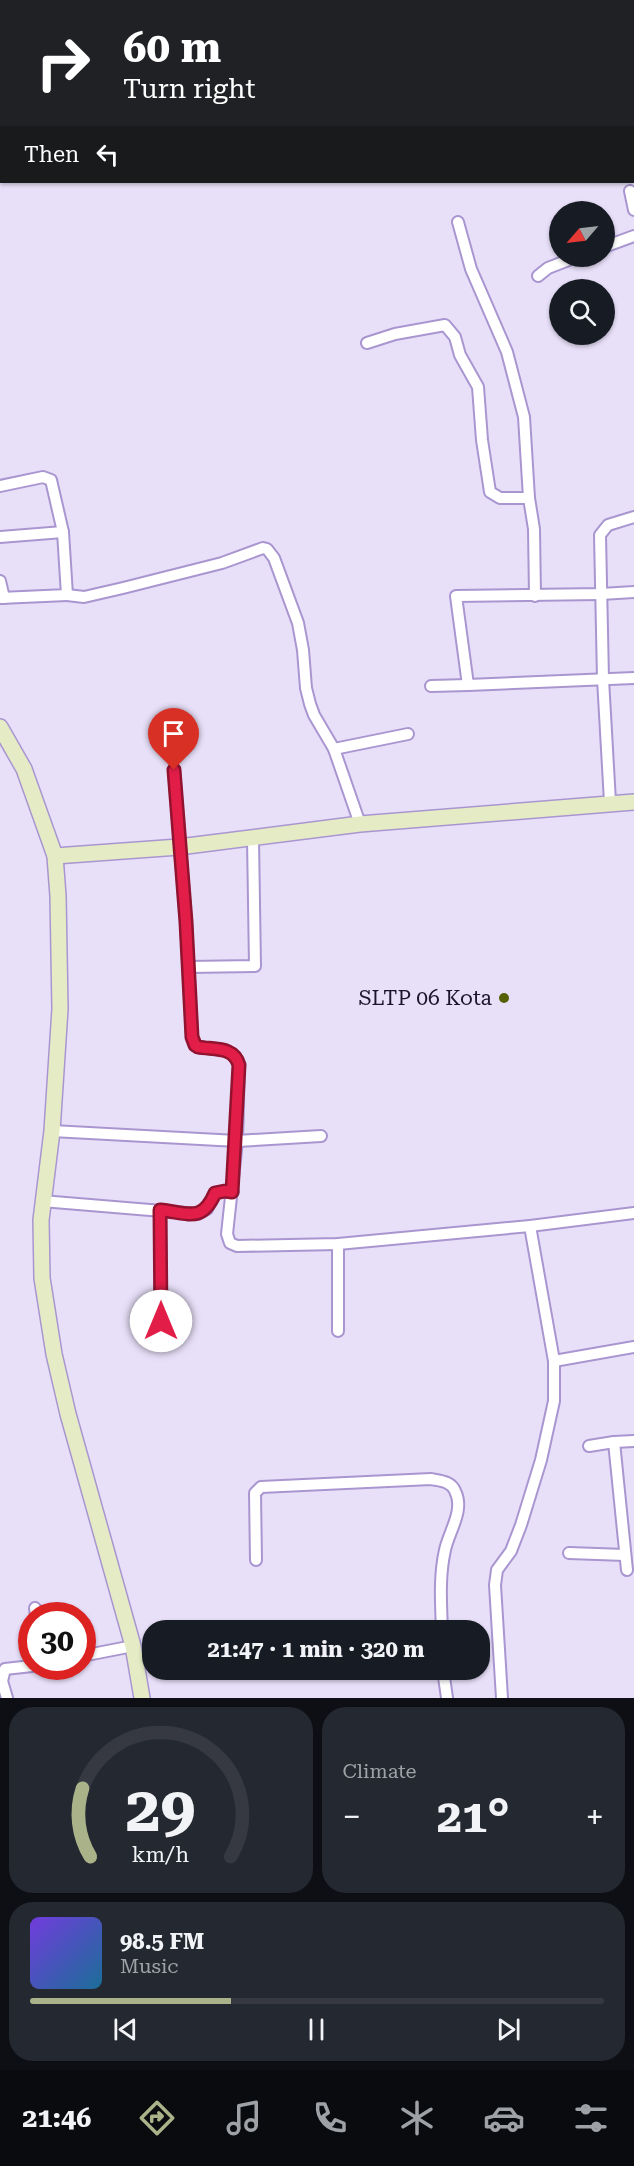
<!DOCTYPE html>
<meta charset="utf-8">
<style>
body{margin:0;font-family:"Roboto Serif",serif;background:#242831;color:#f1f3f6;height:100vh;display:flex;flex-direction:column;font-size:22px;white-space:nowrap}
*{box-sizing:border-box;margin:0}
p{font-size:20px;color:#9ea1a6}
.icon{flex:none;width:33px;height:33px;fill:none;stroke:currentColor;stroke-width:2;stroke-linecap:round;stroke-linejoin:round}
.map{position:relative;height:1698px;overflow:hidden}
.side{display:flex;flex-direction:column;gap:9px;padding:9px;background:#0d0f14;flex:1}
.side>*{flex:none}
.hud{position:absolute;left:0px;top:0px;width:634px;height:183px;box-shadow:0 2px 4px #0004;background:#202124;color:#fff;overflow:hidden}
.needle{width:39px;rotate:242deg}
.fabs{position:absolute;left:549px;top:201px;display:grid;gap:12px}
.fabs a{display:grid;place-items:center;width:66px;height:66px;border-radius:50%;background:#171b24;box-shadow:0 2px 4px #0004;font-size:30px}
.speed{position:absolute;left:18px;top:1602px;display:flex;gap:12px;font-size:30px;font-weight:700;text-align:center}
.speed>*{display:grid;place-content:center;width:78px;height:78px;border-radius:50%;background:#171b24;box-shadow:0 2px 4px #0004;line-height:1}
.speed .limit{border:9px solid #d22;background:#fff;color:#111}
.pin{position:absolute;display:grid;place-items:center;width:51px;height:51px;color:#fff;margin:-62px -26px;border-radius:50% 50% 50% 0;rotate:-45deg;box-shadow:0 0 6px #0007}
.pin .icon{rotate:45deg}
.me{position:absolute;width:66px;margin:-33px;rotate:0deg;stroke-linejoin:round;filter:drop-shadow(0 0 4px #0008)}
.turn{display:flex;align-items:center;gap:21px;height:126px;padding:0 24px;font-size:27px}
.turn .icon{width:78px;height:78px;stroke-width:2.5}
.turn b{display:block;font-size:42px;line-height:51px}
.then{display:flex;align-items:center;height:57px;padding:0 24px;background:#0003;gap:12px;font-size:22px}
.big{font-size:45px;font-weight:700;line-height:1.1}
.side .widget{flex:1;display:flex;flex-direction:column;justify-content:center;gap:9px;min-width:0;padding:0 21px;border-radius:24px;background:#242831}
.side .dial{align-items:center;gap:0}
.dial svg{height:156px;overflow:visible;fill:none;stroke:#363941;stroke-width:7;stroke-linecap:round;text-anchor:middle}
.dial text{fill:#f1f3f6;stroke:none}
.song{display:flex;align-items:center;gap:18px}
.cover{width:72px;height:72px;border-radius:9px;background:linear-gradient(135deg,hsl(260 70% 55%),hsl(200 70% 35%))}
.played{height:6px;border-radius:3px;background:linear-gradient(90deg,#aab289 35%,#363941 35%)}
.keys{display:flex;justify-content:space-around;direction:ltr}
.heat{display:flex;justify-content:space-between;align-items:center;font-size:33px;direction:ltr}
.side .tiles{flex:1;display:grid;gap:9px;grid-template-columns:1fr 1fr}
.widget:last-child{grid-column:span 2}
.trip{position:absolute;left:142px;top:1620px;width:348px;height:60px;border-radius:24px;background:#171b24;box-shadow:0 2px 4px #0004;font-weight:700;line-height:60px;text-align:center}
.dock{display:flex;height:96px;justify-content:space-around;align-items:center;background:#090b0e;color:#9ea1a6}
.dock .icon{width:42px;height:42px}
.dock .current{color:#aab289}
.dock b{font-size:27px;color:#f1f3f6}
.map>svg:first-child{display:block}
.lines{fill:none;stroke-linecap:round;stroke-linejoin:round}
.river{stroke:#19a590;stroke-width:24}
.street-casing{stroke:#a996d0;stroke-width:14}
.secondary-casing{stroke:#a996d0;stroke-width:18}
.street{stroke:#fff;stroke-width:10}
.secondary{stroke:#e5ecc5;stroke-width:15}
.route-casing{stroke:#92132f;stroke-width:15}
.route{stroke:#e11d48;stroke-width:10}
.poi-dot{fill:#546204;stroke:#e8e0f9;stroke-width:2}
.labels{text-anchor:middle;stroke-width:6;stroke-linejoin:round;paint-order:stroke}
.poi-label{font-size:21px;fill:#1c152b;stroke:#e8e0f9;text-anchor:end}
</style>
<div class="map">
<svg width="634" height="1698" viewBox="0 0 634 1698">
<rect width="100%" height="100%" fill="#e8e0f9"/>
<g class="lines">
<!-- river -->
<g class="river">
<path d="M471,2L472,0"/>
<path d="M633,71H634"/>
</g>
<!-- street casing -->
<g class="street-casing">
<g id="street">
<path d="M581,0L582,2"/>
<path d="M491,2L492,0"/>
<path d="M630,191L634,210"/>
<path d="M458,222L471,269L507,352L524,417L529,498L534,529L535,596"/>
<path d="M604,247L634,236"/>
<path d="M538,276L548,268L579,256"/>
<path d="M367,343L395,334L445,325L455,337L460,355L478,387L482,440L490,492L500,498H529"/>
<path d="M0,486L43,477L51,480L63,532L67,595L0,598"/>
<path d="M0,537L63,532"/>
<path d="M0,581L4,598"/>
<path d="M634,592L601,594L456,596L468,685L634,678"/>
<path d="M67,595L84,597L123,588L222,563L263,548L267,549L274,558L298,623L303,650L306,688L310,704L314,715L334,749L360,824"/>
<path d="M431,686L468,685"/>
<path d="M334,749L408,734"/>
<path d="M174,770L186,922L192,1037L195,1045L198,1047C214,1050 234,1046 239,1065L237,1141L227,1234L230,1243L237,1246L338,1244L530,1226L634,1213"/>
<path d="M610,802L603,679L600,535L608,525L634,517"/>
<path d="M188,967L255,966L253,839"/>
<path d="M52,1131L237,1141L321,1136"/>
<path d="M42,1201L198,1214L207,1209L215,1193L225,1191L233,1192"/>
<path d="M160,1210L161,1343"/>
<path d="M338,1331V1244"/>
<path d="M554,1361L634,1347"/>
<path d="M614,1442L627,1570"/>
<path d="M589,1446L614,1442L634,1441"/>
<path d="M569,1553L625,1555"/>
<path d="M256,1560L255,1493L261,1487L431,1479C440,1481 451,1481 455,1491C465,1510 449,1531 445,1550C439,1576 441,1604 442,1630"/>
<path d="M35,1608L36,1616"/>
<path d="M82,1656L133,1646"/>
<path d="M443,1670L447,1698"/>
<path d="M7,1698L2,1681L5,1669L32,1666"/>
<path d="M502,1698L495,1585L497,1570L511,1551L521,1525L541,1460L554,1401V1361L530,1226"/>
</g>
</g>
<!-- secondary casing -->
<g class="secondary-casing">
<g id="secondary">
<path d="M0,727L24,769L55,856L58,896L60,1009L52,1131L41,1220L42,1278L54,1354L68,1414L133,1646L142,1698"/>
<path d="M55,856L179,847L360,824L634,802"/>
</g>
</g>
<!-- street -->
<use href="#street" class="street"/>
<!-- secondary -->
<use href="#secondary" class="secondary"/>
</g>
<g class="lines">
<!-- route casing -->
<g class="route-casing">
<path id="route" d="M161,1321L160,1210C189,1213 202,1223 215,1193L225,1191L232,1192L239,1065C234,1046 214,1050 198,1047L195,1045L192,1037L186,922L174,770"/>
</g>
<!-- route -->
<use href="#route" class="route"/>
</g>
<!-- markers -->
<circle class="poi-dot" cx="504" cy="998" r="6"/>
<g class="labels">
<!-- poi labels -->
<g class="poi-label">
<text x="492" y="1005">SLTP 06 Kota</text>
</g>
</g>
</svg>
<div class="fabs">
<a><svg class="needle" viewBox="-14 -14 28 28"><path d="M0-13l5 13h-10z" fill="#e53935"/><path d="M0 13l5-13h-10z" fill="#9ea1a6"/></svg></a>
<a><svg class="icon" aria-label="search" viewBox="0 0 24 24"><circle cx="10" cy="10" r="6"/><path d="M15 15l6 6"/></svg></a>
</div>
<div class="speed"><div class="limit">30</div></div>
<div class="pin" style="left:174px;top:770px;background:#d93025"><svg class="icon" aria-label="arrive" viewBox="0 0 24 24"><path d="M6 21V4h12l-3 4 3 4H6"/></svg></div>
<svg class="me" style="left:161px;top:1321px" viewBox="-20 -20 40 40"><circle r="19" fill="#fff"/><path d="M0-13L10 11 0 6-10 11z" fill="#e11d48"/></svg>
<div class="trip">21:47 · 1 min · 320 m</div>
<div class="hud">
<div class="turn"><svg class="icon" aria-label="right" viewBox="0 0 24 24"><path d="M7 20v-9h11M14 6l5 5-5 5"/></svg><div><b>60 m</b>Turn right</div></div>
<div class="then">Then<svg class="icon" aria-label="left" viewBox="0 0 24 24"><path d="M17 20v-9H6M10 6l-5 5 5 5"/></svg></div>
</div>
</div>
<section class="side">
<div class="tiles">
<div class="widget dial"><svg viewBox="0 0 100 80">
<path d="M14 69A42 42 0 1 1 86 69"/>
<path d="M14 69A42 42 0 0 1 10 34" stroke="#aab289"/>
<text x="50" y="56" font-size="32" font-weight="700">29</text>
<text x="50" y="72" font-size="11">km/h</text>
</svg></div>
<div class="widget"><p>Climate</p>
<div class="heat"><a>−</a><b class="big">21°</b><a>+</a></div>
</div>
<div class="widget">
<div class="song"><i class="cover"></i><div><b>98.5 FM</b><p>Music</p></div></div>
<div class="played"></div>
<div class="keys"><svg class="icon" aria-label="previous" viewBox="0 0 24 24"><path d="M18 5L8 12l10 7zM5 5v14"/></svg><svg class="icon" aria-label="pause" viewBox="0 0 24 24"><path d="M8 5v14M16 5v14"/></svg><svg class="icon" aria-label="next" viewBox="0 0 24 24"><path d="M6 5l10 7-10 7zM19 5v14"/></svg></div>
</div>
</div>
</section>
<nav class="dock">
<b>21:46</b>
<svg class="icon current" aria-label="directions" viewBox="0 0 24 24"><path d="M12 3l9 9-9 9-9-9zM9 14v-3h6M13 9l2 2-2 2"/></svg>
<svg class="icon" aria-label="music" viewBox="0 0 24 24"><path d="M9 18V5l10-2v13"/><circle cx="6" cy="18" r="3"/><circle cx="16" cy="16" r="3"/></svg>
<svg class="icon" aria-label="phone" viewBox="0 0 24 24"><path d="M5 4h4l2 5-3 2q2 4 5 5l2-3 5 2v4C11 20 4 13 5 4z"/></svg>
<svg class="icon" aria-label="climate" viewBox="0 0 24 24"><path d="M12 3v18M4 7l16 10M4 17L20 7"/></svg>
<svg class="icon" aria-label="car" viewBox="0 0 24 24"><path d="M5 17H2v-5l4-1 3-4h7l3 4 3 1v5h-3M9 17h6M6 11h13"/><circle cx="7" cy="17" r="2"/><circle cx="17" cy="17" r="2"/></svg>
<svg class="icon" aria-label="filters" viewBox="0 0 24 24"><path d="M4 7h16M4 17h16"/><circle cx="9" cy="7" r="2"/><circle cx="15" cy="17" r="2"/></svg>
</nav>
